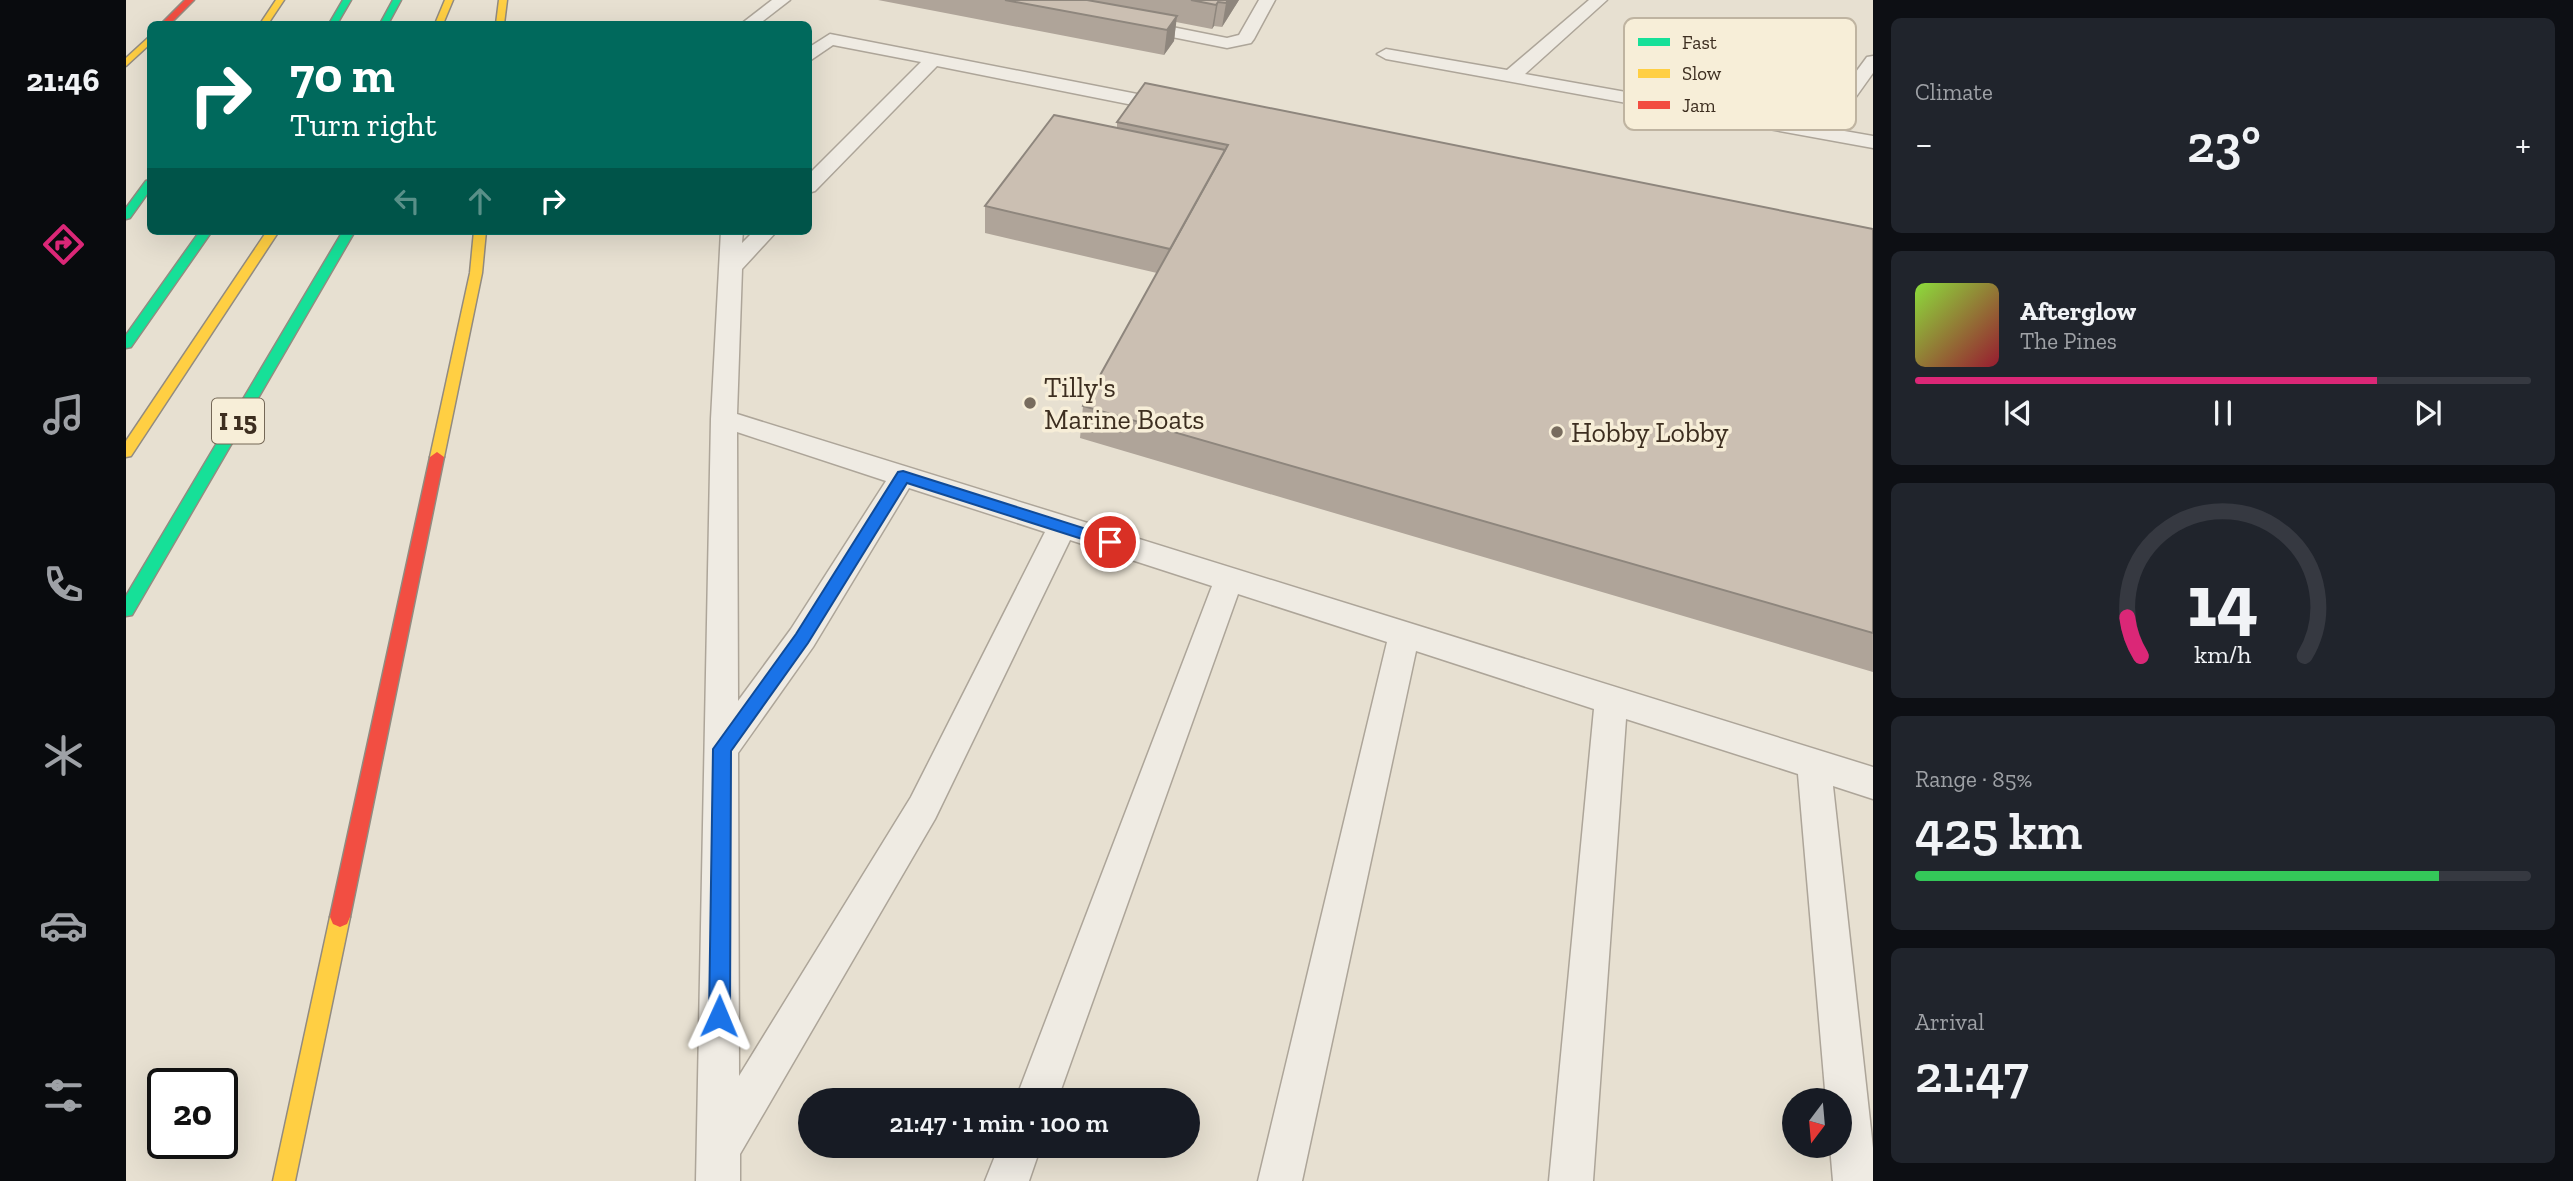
<!DOCTYPE html>
<meta charset="utf-8">
<style>
body{margin:0;font-family:"Zilla Slab",serif;background:#20242c;color:#f1f3f6;height:100vh;display:flex;flex-direction:column;font-size:26px;white-space:nowrap}
*{box-sizing:border-box;margin:0}
p{font-size:23px;color:#9ea1a6}
.icon{flex:none;width:38px;height:38px;fill:none;stroke:currentColor;stroke-width:2;stroke-linecap:round;stroke-linejoin:round}
.map{position:relative;flex:1;overflow:hidden}
.details{display:flex;flex-direction:column;gap:18px;padding:18px;background:#0d0f14;width:700px}
.details>*{flex:none}
.banner{position:absolute;left:21px;top:21px;width:665px;height:214px;border-radius:10px;box-shadow:0 7px 28px #0002;background:#00695c;color:#fff;overflow:hidden}
.needle{width:46px;rotate:196deg}
.buttons{position:absolute;left:1656px;top:1088px;display:grid;gap:14px}
.buttons a{display:grid;place-items:center;width:70px;height:70px;border-radius:50%;background:#171b24;box-shadow:0 7px 28px #0002;font-size:35px}
.speed{position:absolute;left:21px;top:1068px;display:flex;gap:14px;font-size:35px;font-weight:700;text-align:center}
.speed>*{display:grid;place-content:center;width:91px;height:91px;border-radius:50%;background:#171b24;box-shadow:0 7px 28px #0002;line-height:1}
.speed .limit{border:4px solid #111;border-radius:10px;background:#fff;color:#111}
.pin{position:absolute;display:grid;place-items:center;width:60px;height:60px;color:#fff;margin:-30px;border:4px solid #fff;border-radius:50%;box-shadow:0 2px 7px #0007}
.me{position:absolute;width:77px;margin:-38px;rotate:1deg;stroke-linejoin:round;filter:drop-shadow(0 0 5px #0008)}
.turn{display:flex;align-items:center;gap:24px;height:147px;padding:0 28px;font-size:32px}
.turn .icon{width:91px;height:91px;stroke-width:2.5}
.turn b{display:block;font-size:49px;line-height:60px}
.lanes{display:flex;align-items:center;height:66px;padding:0 28px;background:#0003;justify-content:center;gap:35px;direction:ltr}
.lanes .off{opacity:.35}
.big{font-size:52px;font-weight:600;line-height:1.1}
.details .card{flex:1;display:flex;flex-direction:column;justify-content:center;gap:10px;min-width:0;padding:0 24px;border-radius:10px;background:#20242c}
.details .dial{align-items:center;gap:0}
.dial svg{height:182px;overflow:visible;fill:none;stroke:#363941;stroke-width:7;stroke-linecap:round;text-anchor:middle}
.dial text{fill:#f1f3f6;stroke:none}
.song{display:flex;align-items:center;gap:21px}
.cover{width:84px;height:84px;border-radius:10px;background:linear-gradient(135deg,hsl(90 70% 55%),hsl(350 70% 35%))}
.played{height:7px;border-radius:4px;background:linear-gradient(90deg,#db2777 75%,#363941 75%)}
.keys{display:flex;justify-content:space-around;direction:ltr}
.heat{display:flex;justify-content:space-between;align-items:center;font-size:38px;direction:ltr}
.charge{height:10px;border-radius:5px;background:linear-gradient(90deg,#34c759 85%,#363941 0)}
.trip{position:absolute;left:672px;top:1088px;width:402px;height:70px;border-radius:35px;background:#171b24;box-shadow:0 7px 28px #0002;font-weight:600;line-height:70px;text-align:center}
main{display:flex;flex:1;min-height:0}
.tabs{display:flex;flex-direction:column;width:126px;justify-content:space-around;align-items:center;background:#090b0e;color:#9ea1a6}
.tabs .icon{width:49px;height:49px}
.tabs .current{color:#db2777}
.tabs b{font-size:32px;color:#f1f3f6}
.map>svg:first-child{display:block}
.lines{fill:none;stroke-linecap:round;stroke-linejoin:round}
.lane-casing{stroke:#ada599;stroke-width:3}
.fast-casing{stroke:#928b80;stroke-width:3}
.slow-casing{stroke:#928b80;stroke-width:3}
.jam-casing{stroke:#928b80;stroke-width:3}
.lane{fill:#efebe3;fill-rule:evenodd}
.fast{fill:#16e098;fill-rule:evenodd}
.slow{fill:#ffcf43;fill-rule:evenodd}
.jam{fill:#f24e42;fill-rule:evenodd}
.wall{fill:#afa499}
.shaded-wall{fill:#8e867d}
.building{fill:#cbbfb2;stroke:#8e867d;stroke-width:2}
.route{fill:#1a73e8;stroke:#114b97;stroke-width:2}
.poi-dot{fill:#786c5e;stroke:#f7eed8;stroke-width:2.5}
.labels{text-anchor:middle;stroke-width:7;stroke-linejoin:round;paint-order:stroke}
.shield{fill:#f7eed8;stroke:#756857;stroke-width:2}
.shield-label{font-size:26px;font-weight:bold;fill:#3d2e20}
.poi-label{font-size:28px;fill:#3d2e20;stroke:#f7eed8;text-anchor:start}
.key{fill:#f7eed8;stroke:#bfb4a1;stroke-width:2}
.key-label{font-size:19px;fill:#3d2e20}
</style>
<main>
<nav class="tabs">
<b>21:46</b>
<svg class="icon current" aria-label="directions" viewBox="0 0 24 24"><path d="M12 3l9 9-9 9-9-9zM9 14v-3h6M13 9l2 2-2 2"/></svg>
<svg class="icon" aria-label="music" viewBox="0 0 24 24"><path d="M9 18V5l10-2v13"/><circle cx="6" cy="18" r="3"/><circle cx="16" cy="16" r="3"/></svg>
<svg class="icon" aria-label="phone" viewBox="0 0 24 24"><path d="M5 4h4l2 5-3 2q2 4 5 5l2-3 5 2v4C11 20 4 13 5 4z"/></svg>
<svg class="icon" aria-label="climate" viewBox="0 0 24 24"><path d="M12 3v18M4 7l16 10M4 17L20 7"/></svg>
<svg class="icon" aria-label="car" viewBox="0 0 24 24"><path d="M5 17H2v-5l4-1 3-4h7l3 4 3 1v5h-3M9 17h6M6 11h13"/><circle cx="7" cy="17" r="2"/><circle cx="17" cy="17" r="2"/></svg>
<svg class="icon" aria-label="filters" viewBox="0 0 24 24"><path d="M4 7h16M4 17h16"/><circle cx="9" cy="7" r="2"/><circle cx="15" cy="17" r="2"/></svg>
</nav>
<div class="map">
<svg width="1747" height="1181" viewBox="0 0 1747 1181">
<rect width="100%" height="100%" fill="#e7e0d1"/>
<g class="lines">
<!-- lane casing -->
<g class="lane-casing">
<g id="lane">
<path d="M646,0H664L633,24H615Z"/>
<path d="M1133,0H1149L1128,39L1125,43L1101,48L1011,30L1003,25L1011,20L1101,38L1113,35Z"/>
<path d="M1463,0H1481L1399,74L1690,126L1741,57L1747,56V73L1707,129L1747,136V148L1260,59L1251,54L1260,49L1381,70Z"/>
<path d="M704,34L1047,101L1056,107L1047,113L811,66L689,191L682,193V175L795,62L707,45L682,62V48Z"/>
<path d="M595,231H617L616,243L628,231H651L616,269L611,414L1747,767V799L1707,786L1747,1148V1181H1707L1704,1146H1713V1101H1700L1672,774L1500,719L1467,1181H1423L1468,709L1290,651L1176,1181H1132L1261,642L1112,594L931,1101H889L1086,586L944,540L809,819L614,1154V1181H570L585,419ZM611,432L760,481L665,629L612,701ZM783,488L919,532L785,797L613,1076L612,753L687,647Z"/>
<path d="M873,1146H915L903,1181H859Z"/>
</g>
</g>
<!-- fast casing -->
<g class="fast-casing">
<g id="fast">
<path d="M217,0H225L211,24H203Z"/>
<path d="M267,0H275L262,24H254Z"/>
<path d="M24,180V190L4,218L0,219V208L20,181Z"/>
<path d="M74,231H86L5,347L0,348V335Z"/>
<path d="M217,231H229L6,615L0,616V596Z"/>
</g>
</g>
<!-- slow casing -->
<g class="slow-casing">
<g id="slow">
<path d="M150,0H158L142,24H134Z"/>
<path d="M319,0H327L317,24H309Z"/>
<path d="M373,0H381L378,24H370Z"/>
<path d="M24,36V44L0,66V58Z"/>
<path d="M141,231H153L5,456L0,457V441Z"/>
<path d="M348,231H360L356,273L318,457L311,462L304,457L344,273Z"/>
<path d="M214,907L221,910L224,917L169,1181H147L204,917L207,910Z"/>
</g>
</g>
<!-- jam casing -->
<g class="jam-casing">
<g id="jam">
<path d="M59,0H68L44,24H35Z"/>
<path d="M311,452L318,457L224,917L221,924L214,927L207,924L204,917L304,457Z"/>
</g>
</g>
<!-- lane -->
<use href="#lane" class="lane"/>
<!-- fast -->
<use href="#fast" class="fast"/>
<!-- slow -->
<use href="#slow" class="slow"/>
<!-- jam -->
<use href="#jam" class="jam"/>
</g>
<!-- wall -->
<g class="wall">
<path d="M752,0H1113L1096,27L1088,26L1086,29L1050,22L1048,41L1038,55Z"/>
<path d="M991,122L1747,229V672L954,438L957,406L1031,273L859,233V206L991,128Z"/>
</g>
<!-- shaded-wall -->
<g class="shaded-wall">
<path d="M1102,0H1113L1096,27L1100,3Z"/>
<path d="M1092,2L1088,26L1086,29L1090,5Z"/>
<path d="M1051,16L1048,41L1038,55L1041,30Z"/>
</g>
<!-- building -->
<g class="building">
<path d="M879,0H961L1051,16L1041,30Z"/>
<path d="M1065,0H1102L1100,3L1092,2L1090,5Z"/>
<path d="M1019,83L1747,229V633L957,406L1102,145L991,122Z"/>
<path d="M928,115L1099,150L1044,249L859,206Z"/>
</g>
<!-- route -->
<path class="route" d="M777,471L989,538L992,542L984,548L781,483L682,643L605,751L604,1016L601,1024L593,1027L586,1024L583,1016L587,749L670,634L772,472Z"/>
<!-- markers -->
<g class="poi-dot">
<circle cx="904" cy="403" r="7"/>
<circle cx="1431" cy="432" r="7"/>
</g>
<g class="labels">
<!-- shield labels -->
<rect class="shield" x="86" y="398.5" width="52" height="45" rx="5"/>
<g class="shield-label">
<text x="112" y="430">I 15</text>
</g>
<!-- poi labels -->
<g class="poi-label">
<text x="918" y="397">Tilly's<tspan x="918" dy="32">Marine Boats</tspan></text>
<text x="1445" y="442">Hobby Lobby</text>
</g>
</g>
<!-- legend -->
<rect x="1498" y="18" width="232" height="112" rx="10" class="key"/>
<rect x="1512" y="38" width="32" height="8" fill="#16e098"/>
<rect x="1512" y="69" width="32" height="9" fill="#ffcf43"/>
<rect x="1512" y="101" width="32" height="8" fill="#f24e42"/>
<g class="key-label">
<text x="1556" y="49">Fast</text>
<text x="1556" y="80">Slow</text>
<text x="1556" y="112">Jam</text>
</g>
</svg>
<div class="buttons">
<a><svg class="needle" viewBox="-14 -14 28 28"><path d="M0-13l5 13h-10z" fill="#e53935"/><path d="M0 13l5-13h-10z" fill="#9ea1a6"/></svg></a>
</div>
<div class="speed"><div class="limit">20</div></div>
<div class="pin" style="left:984px;top:542px;background:#d93025"><svg class="icon" aria-label="arrive" viewBox="0 0 24 24"><path d="M6 21V4h12l-3 4 3 4H6"/></svg></div>
<svg class="me" style="left:593px;top:1016px" viewBox="-20 -20 40 40"><path d="M0-17L14 15 0 8-14 15z" fill="#1a73e8" stroke="#fff" stroke-width="4"/></svg>
<div class="trip">21:47 · 1 min · 100 m</div>
<div class="banner">
<div class="turn"><svg class="icon" aria-label="right" viewBox="0 0 24 24"><path d="M7 20v-9h11M14 6l5 5-5 5"/></svg><div><b>70 m</b>Turn right</div></div>
<div class="lanes"><svg class="icon off" aria-label="left" viewBox="0 0 24 24"><path d="M17 20v-9H6M10 6l-5 5 5 5"/></svg><svg class="icon off" aria-label="ahead" viewBox="0 0 24 24"><path d="M12 20V5M6 11l6-6 6 6"/></svg><svg class="icon" aria-label="right" viewBox="0 0 24 24"><path d="M7 20v-9h11M14 6l5 5-5 5"/></svg></div>
</div>
</div>
<section class="details">
<div class="card"><p>Climate</p>
<div class="heat"><a>−</a><b class="big">23°</b><a>+</a></div>
</div>
<div class="card">
<div class="song"><i class="cover"></i><div><b>Afterglow</b><p>The Pines</p></div></div>
<div class="played"></div>
<div class="keys"><svg class="icon" aria-label="previous" viewBox="0 0 24 24"><path d="M18 5L8 12l10 7zM5 5v14"/></svg><svg class="icon" aria-label="pause" viewBox="0 0 24 24"><path d="M8 5v14M16 5v14"/></svg><svg class="icon" aria-label="next" viewBox="0 0 24 24"><path d="M6 5l10 7-10 7zM19 5v14"/></svg></div>
</div>
<div class="card dial"><svg viewBox="0 0 100 80">
<path d="M14 69A42 42 0 1 1 86 69"/>
<path d="M14 69A42 42 0 0 1 8 52" stroke="#db2777"/>
<text x="50" y="56" font-size="32" font-weight="700">14</text>
<text x="50" y="72" font-size="11">km/h</text>
</svg></div>
<div class="card"><p>Range · 85%</p><b class="big">425 km</b><div class="charge"></div></div>
<div class="card"><p>Arrival</p><b class="big">21:47</b></div>
</section>
</main>
